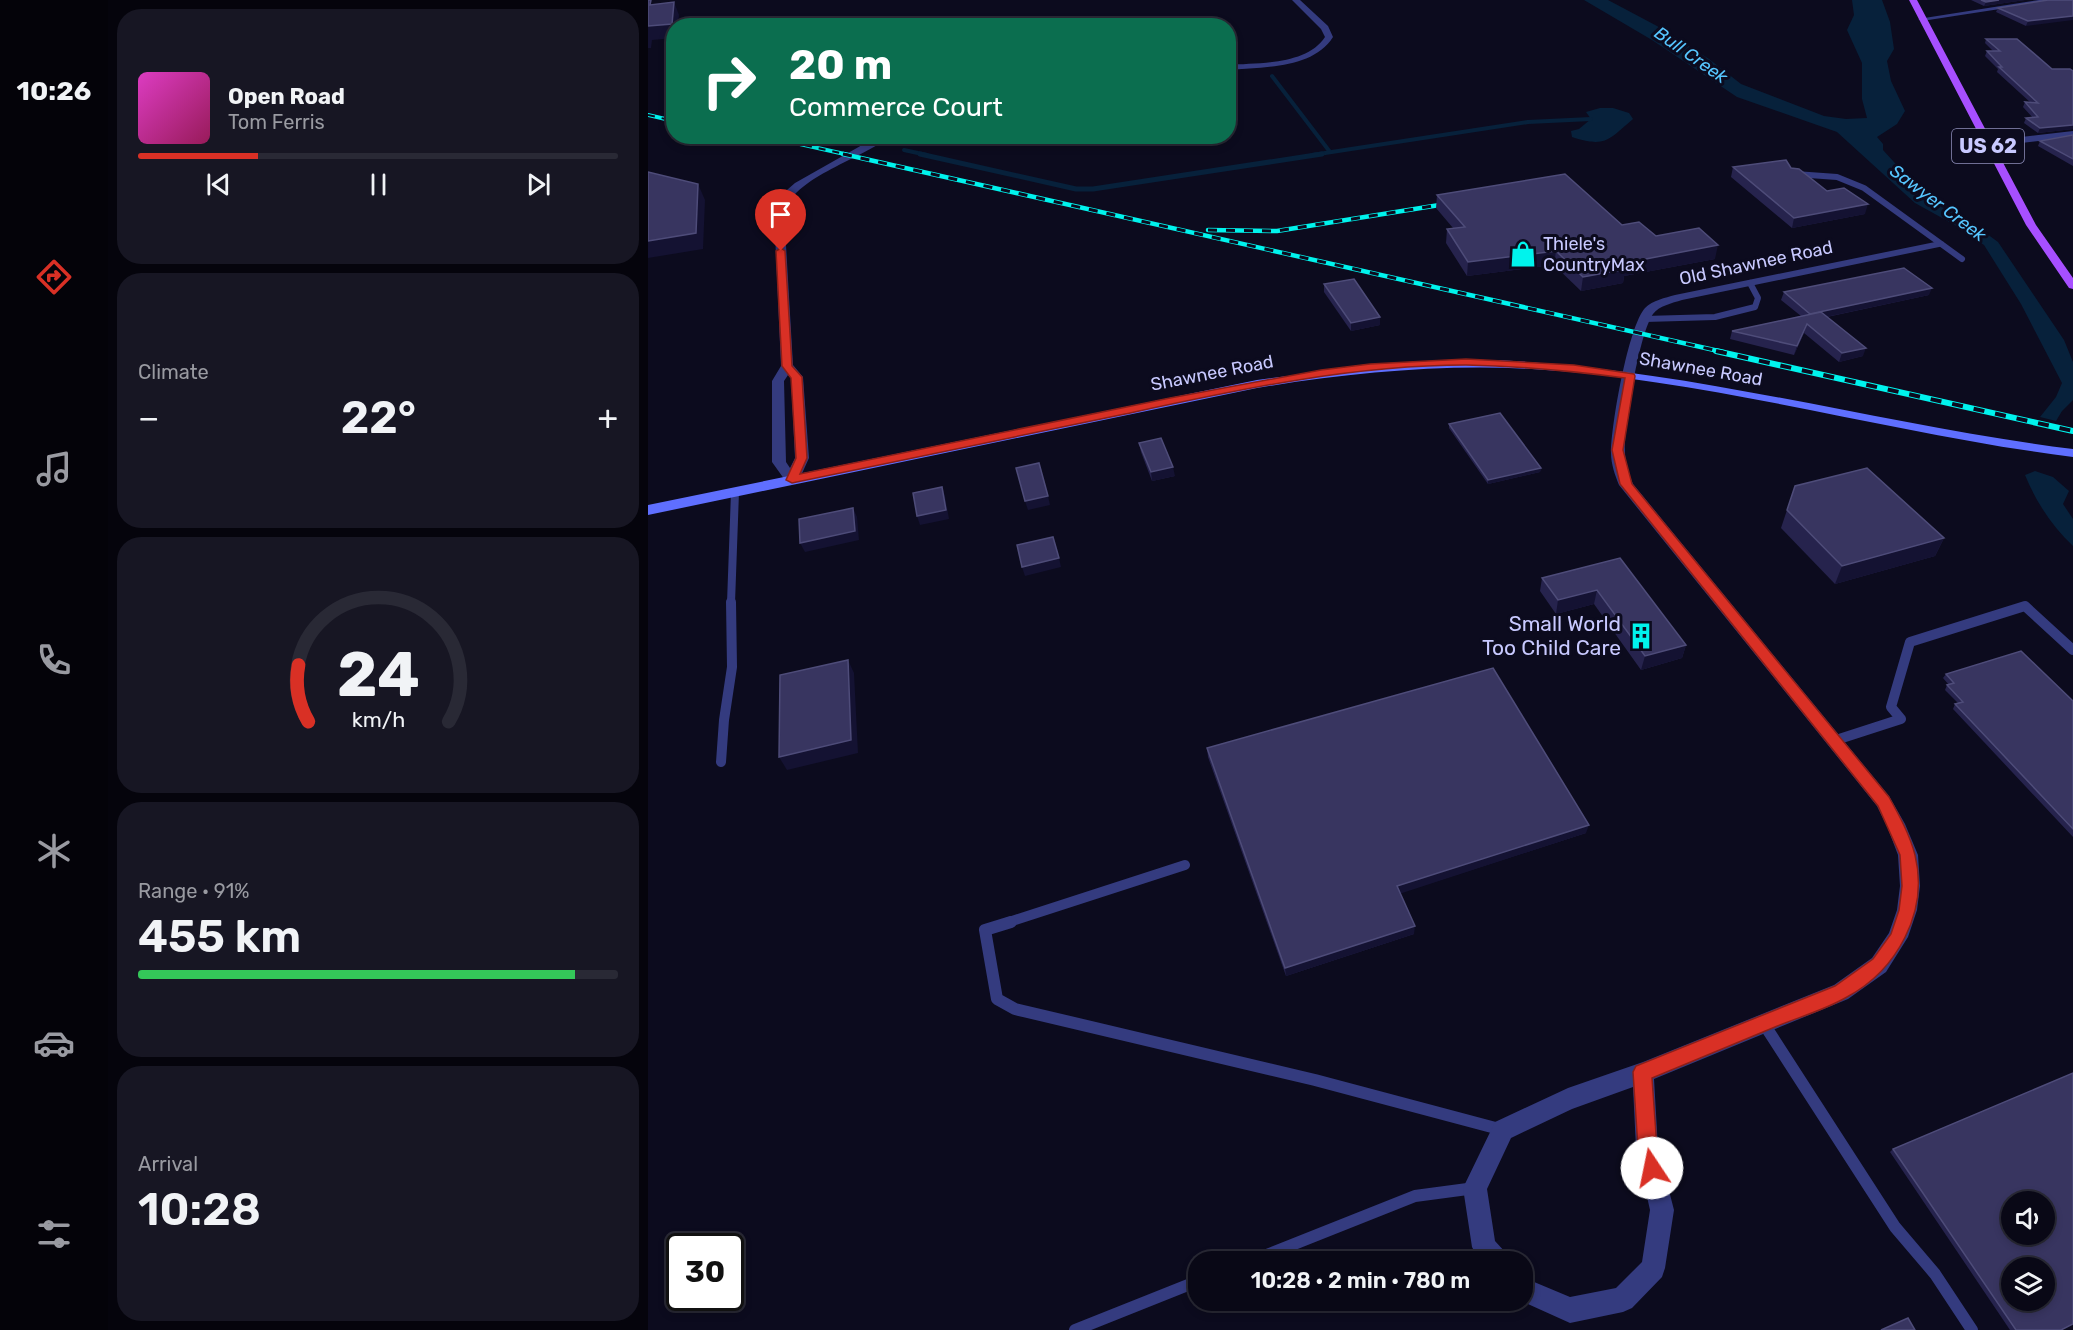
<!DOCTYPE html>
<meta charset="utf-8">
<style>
body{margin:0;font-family:Rubik,sans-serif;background:#171623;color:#f1f3f6;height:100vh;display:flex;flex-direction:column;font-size:22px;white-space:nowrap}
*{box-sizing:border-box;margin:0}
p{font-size:20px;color:#999aa1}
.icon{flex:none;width:33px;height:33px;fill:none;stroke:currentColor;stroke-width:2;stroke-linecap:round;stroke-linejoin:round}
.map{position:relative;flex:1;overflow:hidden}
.drawer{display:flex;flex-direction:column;gap:9px;padding:9px;background:#05040c;width:540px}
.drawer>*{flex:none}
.hud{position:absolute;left:18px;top:18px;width:570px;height:126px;border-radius:24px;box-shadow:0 3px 9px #0003,0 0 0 2px #292935;background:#0b6e4f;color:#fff;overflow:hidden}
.tools{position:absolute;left:1353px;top:1191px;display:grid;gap:12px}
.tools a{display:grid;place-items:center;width:54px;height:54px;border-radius:50%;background:#090816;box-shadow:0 3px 9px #0003,0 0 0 2px #292935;font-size:30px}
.speed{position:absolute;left:18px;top:1233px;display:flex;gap:12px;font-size:30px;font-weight:700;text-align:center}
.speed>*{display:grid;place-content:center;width:78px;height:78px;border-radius:50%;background:#090816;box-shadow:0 3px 9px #0003,0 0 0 2px #292935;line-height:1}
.speed .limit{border:3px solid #111;border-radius:9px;background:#fff;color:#111}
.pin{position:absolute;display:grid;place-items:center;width:51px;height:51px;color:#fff;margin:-62px -26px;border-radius:50% 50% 50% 0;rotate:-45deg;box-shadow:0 0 6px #0007}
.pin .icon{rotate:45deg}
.me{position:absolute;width:66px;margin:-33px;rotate:349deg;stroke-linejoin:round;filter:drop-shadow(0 0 4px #0008)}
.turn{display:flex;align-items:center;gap:21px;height:126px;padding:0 24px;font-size:27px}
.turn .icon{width:78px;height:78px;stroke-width:2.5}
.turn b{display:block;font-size:42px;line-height:51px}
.big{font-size:45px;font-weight:600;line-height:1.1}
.drawer .tile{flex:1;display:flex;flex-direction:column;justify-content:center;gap:9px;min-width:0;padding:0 21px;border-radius:24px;background:#171623}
.drawer .dial{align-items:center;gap:0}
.dial svg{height:156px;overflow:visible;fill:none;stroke:#292935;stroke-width:7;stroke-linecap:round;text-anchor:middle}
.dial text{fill:#f1f3f6;stroke:none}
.song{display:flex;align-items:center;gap:18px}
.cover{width:72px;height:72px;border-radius:9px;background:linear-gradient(135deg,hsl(310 70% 55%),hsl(330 70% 35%))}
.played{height:6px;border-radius:3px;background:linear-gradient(90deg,#d93025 25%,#292935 25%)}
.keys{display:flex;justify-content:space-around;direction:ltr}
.heat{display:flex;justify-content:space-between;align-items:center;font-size:33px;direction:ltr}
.charge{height:9px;border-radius:4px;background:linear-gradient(90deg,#34c759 91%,#292935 0)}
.trip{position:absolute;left:540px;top:1251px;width:345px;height:60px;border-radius:24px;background:#090816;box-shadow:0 3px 9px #0003,0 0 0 2px #292935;font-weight:600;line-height:60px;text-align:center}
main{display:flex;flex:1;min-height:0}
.tabs{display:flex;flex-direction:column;width:108px;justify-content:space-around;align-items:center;background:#040309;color:#999aa1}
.tabs .icon{width:42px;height:42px}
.tabs .current{color:#d93025}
.tabs b{font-size:27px;color:#f1f3f6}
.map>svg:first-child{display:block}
.water{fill:#07213b}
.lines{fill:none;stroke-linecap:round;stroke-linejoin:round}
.stream-far1{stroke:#07213b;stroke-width:4}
.stream{stroke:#07213b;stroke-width:5}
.service-far3{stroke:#343b7f;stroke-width:6}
.service-far2{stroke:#343b7f;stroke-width:8}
.service-far1{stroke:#343b7f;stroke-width:10}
.service{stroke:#343b7f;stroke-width:12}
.minor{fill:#343b7f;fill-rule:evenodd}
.tertiary{fill:#343b7f;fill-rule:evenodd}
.secondary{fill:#5f6fff;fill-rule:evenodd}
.primary{fill:#a74fff;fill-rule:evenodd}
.rail-far2-casing{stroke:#00f3ed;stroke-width:4}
.rail-far1-casing{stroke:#00f3ed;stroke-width:4.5}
.rail-casing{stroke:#00f3ed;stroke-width:6}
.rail-far2{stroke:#0c0b1e;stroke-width:2;stroke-dasharray:7;stroke-linecap:butt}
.rail-far1{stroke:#0c0b1e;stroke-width:3;stroke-dasharray:9;stroke-linecap:butt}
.rail{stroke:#0c0b1e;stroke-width:4;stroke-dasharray:11;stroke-linecap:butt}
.wall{fill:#26234d}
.shaded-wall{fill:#141232}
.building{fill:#383560;stroke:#4e4c79;stroke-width:1.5;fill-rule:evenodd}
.route{fill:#d93025;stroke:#8d1f18;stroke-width:1.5}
.labels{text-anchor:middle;stroke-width:6;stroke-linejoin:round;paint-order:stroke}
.far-water-label{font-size:18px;font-style:italic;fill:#56c6ff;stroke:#0c0b1e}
.far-poi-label{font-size:18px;fill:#c8c9ff;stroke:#0c0b1e;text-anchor:start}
.far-street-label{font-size:18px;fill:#c8c9ff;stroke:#0c0b1e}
.shield{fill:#0c0b1e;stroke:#9090bc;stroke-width:1.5}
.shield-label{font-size:20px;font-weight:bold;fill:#c8c9ff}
.poi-label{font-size:21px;fill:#c8c9ff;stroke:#0c0b1e;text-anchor:end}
</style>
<main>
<nav class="tabs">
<b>10:26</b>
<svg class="icon current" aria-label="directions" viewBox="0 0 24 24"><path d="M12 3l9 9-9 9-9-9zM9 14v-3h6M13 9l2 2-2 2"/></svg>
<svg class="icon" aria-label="music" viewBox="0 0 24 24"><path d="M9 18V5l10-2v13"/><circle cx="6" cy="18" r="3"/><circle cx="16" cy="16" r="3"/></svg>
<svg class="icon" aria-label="phone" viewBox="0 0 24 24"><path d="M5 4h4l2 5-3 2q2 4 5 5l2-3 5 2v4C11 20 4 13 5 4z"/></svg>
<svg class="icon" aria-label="climate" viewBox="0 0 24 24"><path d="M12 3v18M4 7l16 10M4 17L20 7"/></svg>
<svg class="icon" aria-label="car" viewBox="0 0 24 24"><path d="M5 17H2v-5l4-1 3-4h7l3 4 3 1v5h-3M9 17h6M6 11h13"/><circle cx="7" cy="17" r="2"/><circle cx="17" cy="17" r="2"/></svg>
<svg class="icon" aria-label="filters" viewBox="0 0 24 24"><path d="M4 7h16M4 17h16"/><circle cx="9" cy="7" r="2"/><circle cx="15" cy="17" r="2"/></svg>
</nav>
<section class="drawer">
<div class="tile">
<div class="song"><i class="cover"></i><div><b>Open Road</b><p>Tom Ferris</p></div></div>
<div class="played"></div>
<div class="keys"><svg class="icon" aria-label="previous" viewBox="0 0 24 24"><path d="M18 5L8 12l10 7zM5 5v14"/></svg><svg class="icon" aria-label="pause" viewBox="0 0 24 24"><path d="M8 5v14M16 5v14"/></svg><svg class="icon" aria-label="next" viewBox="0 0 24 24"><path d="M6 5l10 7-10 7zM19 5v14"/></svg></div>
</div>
<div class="tile"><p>Climate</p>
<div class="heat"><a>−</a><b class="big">22°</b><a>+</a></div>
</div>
<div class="tile dial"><svg viewBox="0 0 100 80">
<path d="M14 69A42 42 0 1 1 86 69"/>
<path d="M14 69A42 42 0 0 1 9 40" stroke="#d93025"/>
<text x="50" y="56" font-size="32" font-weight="700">24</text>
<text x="50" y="72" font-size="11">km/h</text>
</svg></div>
<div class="tile"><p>Range · 91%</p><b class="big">455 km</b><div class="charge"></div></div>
<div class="tile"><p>Arrival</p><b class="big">10:28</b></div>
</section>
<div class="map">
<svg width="1425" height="1330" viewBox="0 0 1425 1330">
<rect width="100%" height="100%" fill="#0c0b1e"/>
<!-- water -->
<g class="water">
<path d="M936,0H960L1009,26L1061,59L1093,84L1176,116L1198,119L1219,118L1214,99V63L1199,30L1206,15L1204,0H1234L1242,22L1246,49L1239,61L1243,81L1257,111L1249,124L1229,137L1235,144V150L1256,173L1350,242L1416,340L1425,362V400L1414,411L1408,421L1392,417L1408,397L1414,383L1373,304L1336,245L1305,224L1267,203L1189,132L1089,97L1004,40Z"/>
<path d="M952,108H965L981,113L985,119C960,140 958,148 924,137L923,131L931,129L943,119L938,112Z"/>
<path d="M1387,471L1405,477L1421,491L1415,504L1425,519V546C1404,526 1388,502 1377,475Z"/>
</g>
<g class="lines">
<!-- stream-far1 -->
<g class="stream-far1">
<path d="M624,76L682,152"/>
<path d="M256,150L279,155"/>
<path d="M664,155L880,122L943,119"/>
</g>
<!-- stream -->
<path class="stream" d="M272,154L428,189H445L674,154"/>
<!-- service-far3 -->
<g class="service-far3">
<path d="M1147,174L1189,177L1216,188L1314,259"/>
<path d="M997,319L1067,317L1107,307L1110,298L1102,283"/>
</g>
<!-- service-far2 -->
<path class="service-far2" d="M83,603L87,492"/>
<!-- service-far1 -->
<g class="service-far1">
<path d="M1188,740L1253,719L1243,707L1262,642L1377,606L1425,650"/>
<path d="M73,762L76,720L84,667L83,602"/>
<path d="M358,923L537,865"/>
</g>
<!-- service -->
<g class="service">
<path d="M363,922L337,930L349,999L367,1009L667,1080L855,1130"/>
<path d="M1116,1024L1247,1227L1287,1274L1324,1330"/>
<path d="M601,1262L767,1196L827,1188"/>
<path d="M427,1330L550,1281"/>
</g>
<!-- minor -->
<g class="minor">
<path d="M644,0H652L680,26L685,37C665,69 615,67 580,70V65C610,63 659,65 677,37L673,29Z"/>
<path d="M1425,131V137L1339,147L1334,144L1339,141Z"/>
<path d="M230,136H242C213,160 150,175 136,211L145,365L155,377L161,458L151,480L144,484L139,483L124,462V381L133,366L126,211L132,196L147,183ZM140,375L143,378L147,458L142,468L138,462L136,381Z"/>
<path d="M1292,241L1296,242V246L1034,300C1024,303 1011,306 1005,314C991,334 976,427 977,452C977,463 981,474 985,484L1241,796L1257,824L1270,855L1272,886L1269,910L1260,937L1238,972L1200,999L1006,1079L1010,1148L1026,1210L1017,1268L1014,1277L984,1308L975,1312L922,1323L871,1300H874V1277L922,1297L968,1288L994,1262L1002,1210L988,1148L985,1087L924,1109L863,1138L839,1189L847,1241L858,1253L861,1262H832L824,1247L815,1188L847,1122L920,1088L995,1062L1186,985L1224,958L1241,933L1249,910L1252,886L1250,855L1239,826L1229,806L971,485C967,475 963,464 963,453C963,426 980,327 997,308C1005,300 1017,298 1027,295Z"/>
</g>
<!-- tertiary -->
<path class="tertiary" d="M1391,0H1411L1274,21L1270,19Z"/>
<!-- secondary -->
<path class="secondary" d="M845,360C1042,368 1231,425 1425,449V457C1244,434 1066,380 884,369C792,364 700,373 609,388L0,515V505L609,380L727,365Z"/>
<!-- primary -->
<path class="primary" d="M1261,0H1269L1388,225L1425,278V289L1421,288L1378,225Z"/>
<!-- rail-far2 casing -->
<g class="rail-far2-casing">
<g id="rail-far2">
<path d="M0,115L26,121"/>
<path d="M94,136L125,143"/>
<path d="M116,136L201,155"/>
</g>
</g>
<!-- rail-far1 casing -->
<g class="rail-far1-casing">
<g id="rail-far1">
<path d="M195,154L1075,352"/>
<path d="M560,230L629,231L804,203"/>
</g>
</g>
<!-- rail casing -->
<g class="rail-casing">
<path id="rail" d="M1068,351L1425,431"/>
</g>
<!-- rail-far2 -->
<use href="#rail-far2" class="rail-far2"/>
<!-- rail-far1 -->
<use href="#rail-far1" class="rail-far1"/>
<!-- rail -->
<use href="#rail" class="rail"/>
</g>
<!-- wall -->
<g class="wall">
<path d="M1323,0H1377L1336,6Z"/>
<path d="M1400,0L1378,26L1348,12L1350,8Z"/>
<path d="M1338,39L1404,69L1425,71V129L1390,133L1376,123L1378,118H1385L1375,107L1377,102L1383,103L1349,72L1350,69L1337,56L1339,51H1345L1337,43Z"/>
<path d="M1425,135V166L1390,146L1392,141Z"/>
<path d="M1085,167L1143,168L1179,191L1217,214L1144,228L1083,177Z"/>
<path d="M789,195L974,225L1008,236L1067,259L976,276L975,283L933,291L906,265L819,276L798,243L799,229L805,228L788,208Z"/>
<path d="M676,284L732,317V325L703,331L676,292Z"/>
<path d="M1136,292L1281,295L1179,317L1215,356L1191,362L1156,333L1146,355L1082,339L1084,331L1153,316L1133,300Z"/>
<path d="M801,424L893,468L892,472L840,484L801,428Z"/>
<path d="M491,443L527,476L504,481L493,452Z"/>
<path d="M1147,486L1296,538L1287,556L1187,584L1133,528Z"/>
<path d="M972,558L1038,645L1034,658L993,670L946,604L908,614L892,591L894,578Z"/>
<path d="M1298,674L1425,701V837L1305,709L1307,704L1310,703L1297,690L1299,685H1301L1295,678Z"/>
<path d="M559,748L938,833L752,893L766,934L638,976L560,757Z"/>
<path d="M1245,1149L1414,1330H1362L1242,1152Z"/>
</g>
<!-- shaded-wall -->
<g class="shaded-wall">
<path d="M1351,0H1377L1336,6L1338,2Z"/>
<path d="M26,2L31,15L30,26H26V38L4,40L3,48H0V26Z"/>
<path d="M1425,16V20L1378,26L1380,21Z"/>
<path d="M1425,125V129L1390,133L1392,128Z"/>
<path d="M50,184L57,200L55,249L0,258V241Z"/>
<path d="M1220,204L1217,214L1144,228L1146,218Z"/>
<path d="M1070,245L1067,259L976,276L975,283L933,291L935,277L972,264Z"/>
<path d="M908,251L906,265L819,276L820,262Z"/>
<path d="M1284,288L1281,295L1159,321L1162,314Z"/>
<path d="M732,317V325L703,331V323Z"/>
<path d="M1159,324L1156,333L1146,355L1149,346Z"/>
<path d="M1218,348L1215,356L1191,362L1194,353Z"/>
<path d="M525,467L527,476L504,481L503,472Z"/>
<path d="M893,468L892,472L840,484V480Z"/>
<path d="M294,487L297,496L301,519L272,525L269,516Z"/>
<path d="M400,496L402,505L380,510L377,501Z"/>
<path d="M205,508L209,517L211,540L157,552L152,543Z"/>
<path d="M1296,538L1287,556L1187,584L1194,566Z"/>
<path d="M411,558L413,567L377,576L374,567Z"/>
<path d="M949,590L946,604L908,614L910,600Z"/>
<path d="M1038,645L1034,658L993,670L997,656Z"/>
<path d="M200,660L206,673L210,753L139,770L131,757Z"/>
<path d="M941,825L938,833L748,895L749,886Z"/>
<path d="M767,926L766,934L638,976L637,968Z"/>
</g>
<!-- building -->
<g class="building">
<path d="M0,0H3L2,5L26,2L24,24L0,26Z"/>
<path d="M1333,0H1351L1338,2Z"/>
<path d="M1400,0H1425V16L1380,21L1350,8Z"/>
<path d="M1338,39H1369L1404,69H1422L1425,71V125L1392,128L1378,118L1390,117L1377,102L1390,103L1351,67H1354L1339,51H1352Z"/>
<path d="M1425,135V159L1392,141Z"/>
<path d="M1138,160L1143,168L1151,169L1179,191L1196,188L1220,204L1146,218L1085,167Z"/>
<path d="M0,172L50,184L48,233L0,241Z"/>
<path d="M917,174L974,225L991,222L1008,236L1051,228L1070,245L972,264L978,269L935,277L908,251L820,262L799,229L817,227L789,195Z"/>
<path d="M1256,268L1284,288L1162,314L1136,292Z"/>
<path d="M706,279L732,317L703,323L676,284Z"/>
<path d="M1173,312L1218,348L1194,353L1159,324L1149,346L1084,331Z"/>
<path d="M852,413L893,468L840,480L801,424Z"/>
<path d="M513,438L525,467L503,472L491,443Z"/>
<path d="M391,463L400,496L377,501L368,468Z"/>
<path d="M1219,468L1296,538L1194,566L1139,510L1147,486Z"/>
<path d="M294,487L298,510L269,516L265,493Z"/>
<path d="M205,508L207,531L152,543L151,519Z"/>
<path d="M405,537L411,558L374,567L369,545Z"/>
<path d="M972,558L1038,645L997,656L949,590L910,600L894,578Z"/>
<path d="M1373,651L1425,701V829L1307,704L1315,702L1299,685L1306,683L1298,674Z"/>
<path d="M200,660L203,740L131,757L132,675Z"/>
<path d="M845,668L941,825L749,886L767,926L637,968L559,748Z"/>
<path d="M1425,1073V1324L1413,1330H1368L1245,1149ZM1364,1202H1396V1234H1364ZM1364,1268H1396V1300H1364Z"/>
<path d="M1260,1318L1267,1330H1233Z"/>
</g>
<!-- route -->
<path class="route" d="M133,248L137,251L144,366L154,377L159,458L152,474L522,398L673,370L722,364L818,359L926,365L986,374L987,376L975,450L984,484L1241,797C1251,815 1262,835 1267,855C1281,912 1249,970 1199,997C1177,1010 1151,1017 1127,1027C1086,1044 1045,1061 1004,1078L1009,1148L1014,1168L1011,1175L1004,1178L997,1175L990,1148L985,1072L988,1066L1187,986L1225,959L1243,934L1251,910L1254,886L1252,855L1230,806L972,484L964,450L977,378C924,371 871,366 818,365C703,365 589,390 477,414C366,437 255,460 144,483L138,480L148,458L143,378L134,366L128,251Z"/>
<!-- icons -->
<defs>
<g id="shop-bare" transform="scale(2.07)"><path d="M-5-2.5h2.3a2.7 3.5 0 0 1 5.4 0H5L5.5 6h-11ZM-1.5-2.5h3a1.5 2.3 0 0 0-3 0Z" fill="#00f3ed" stroke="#0c0b1e" stroke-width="2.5" paint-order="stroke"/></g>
<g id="building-bare" transform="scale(2.07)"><path d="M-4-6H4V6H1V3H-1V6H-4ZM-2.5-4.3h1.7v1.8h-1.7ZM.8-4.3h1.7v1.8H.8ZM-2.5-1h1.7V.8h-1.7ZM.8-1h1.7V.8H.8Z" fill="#00f3ed" stroke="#0c0b1e" stroke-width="2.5" paint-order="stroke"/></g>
</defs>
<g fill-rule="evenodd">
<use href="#shop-bare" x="875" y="254"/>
<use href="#building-bare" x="993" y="636"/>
</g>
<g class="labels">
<!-- far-water labels -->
<g class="far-water-label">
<text transform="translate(1043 55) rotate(35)" y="6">Bull Creek</text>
<text transform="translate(1290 203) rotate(37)" y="6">Sawyer Creek</text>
</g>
<!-- far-poi labels -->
<g class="far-poi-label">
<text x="895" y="250">Thiele's<tspan x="895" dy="21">CountryMax</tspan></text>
</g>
<!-- far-street labels -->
<g class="far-street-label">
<text transform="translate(1108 263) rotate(-12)" y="6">Old Shawnee Road</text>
<text transform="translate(1053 369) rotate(10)" y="6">Shawnee Road</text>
<text transform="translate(564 373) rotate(-11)" y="6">Shawnee Road</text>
</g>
<!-- shield labels -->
<rect class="shield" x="1304" y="129" width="72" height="34" rx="4.5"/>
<g class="shield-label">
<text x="1340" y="153">US 62</text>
</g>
<!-- poi labels -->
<g class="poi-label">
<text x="973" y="631">Small World<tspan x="973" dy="24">Too Child Care</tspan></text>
</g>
</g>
</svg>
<div class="tools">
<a><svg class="icon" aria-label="sound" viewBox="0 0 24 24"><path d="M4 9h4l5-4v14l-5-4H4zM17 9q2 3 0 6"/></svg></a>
<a><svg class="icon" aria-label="layers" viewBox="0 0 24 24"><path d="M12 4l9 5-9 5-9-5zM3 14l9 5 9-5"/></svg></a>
</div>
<div class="speed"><div class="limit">30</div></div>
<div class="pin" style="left:133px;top:251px;background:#d93025"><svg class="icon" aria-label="arrive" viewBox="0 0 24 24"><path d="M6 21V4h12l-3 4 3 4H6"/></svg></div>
<svg class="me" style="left:1004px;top:1168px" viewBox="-20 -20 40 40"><circle r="19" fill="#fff"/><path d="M0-13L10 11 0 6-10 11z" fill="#d93025"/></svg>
<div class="trip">10:28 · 2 min · 780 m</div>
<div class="hud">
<div class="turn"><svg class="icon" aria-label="right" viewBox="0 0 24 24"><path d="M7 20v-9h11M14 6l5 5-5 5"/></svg><div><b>20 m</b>Commerce Court</div></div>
</div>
</div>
</main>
